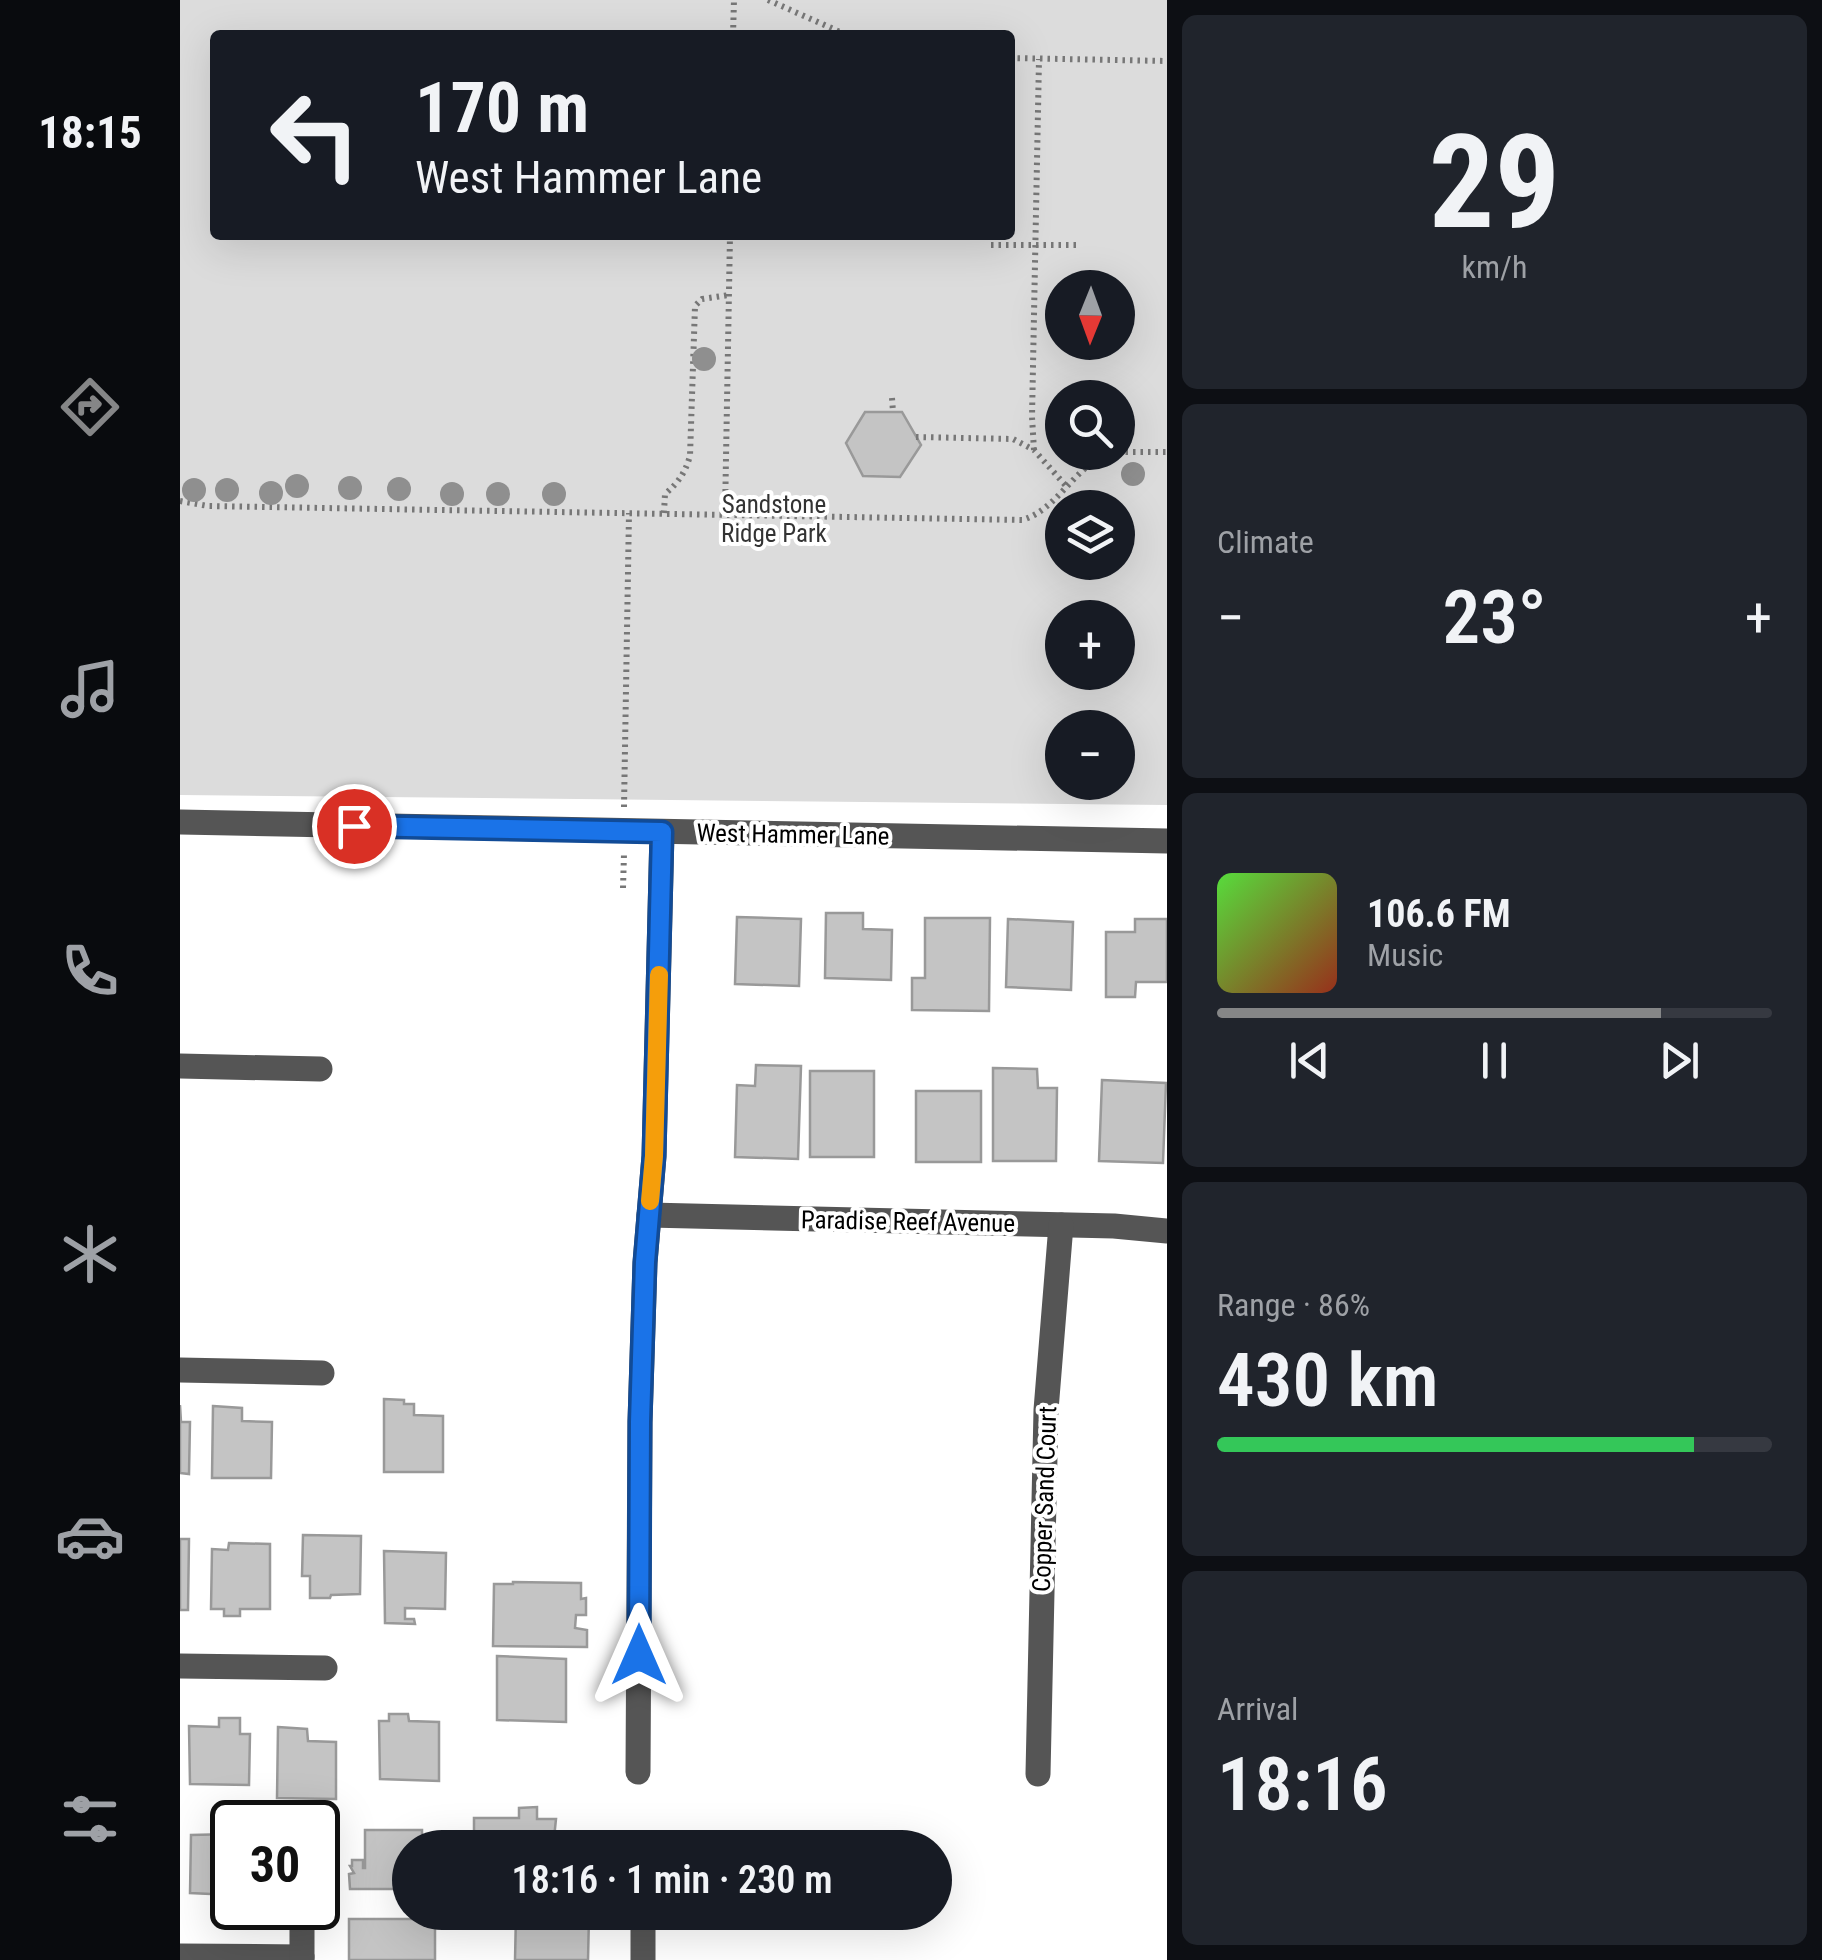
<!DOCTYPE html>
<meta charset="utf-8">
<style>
body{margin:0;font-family:"Roboto Condensed",sans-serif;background:#20242c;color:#f1f3f6;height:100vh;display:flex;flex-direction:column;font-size:38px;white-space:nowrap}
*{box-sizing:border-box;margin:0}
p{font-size:32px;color:#9ea1a6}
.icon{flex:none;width:55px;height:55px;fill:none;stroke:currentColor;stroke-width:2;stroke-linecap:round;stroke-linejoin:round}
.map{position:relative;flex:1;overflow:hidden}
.panel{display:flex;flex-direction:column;gap:15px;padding:15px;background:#0d0f14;width:655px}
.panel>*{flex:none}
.top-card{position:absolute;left:30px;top:30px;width:805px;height:210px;border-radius:10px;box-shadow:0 10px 40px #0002;background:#171b24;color:#f1f3f6;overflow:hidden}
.needle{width:65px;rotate:181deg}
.buttons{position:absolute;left:865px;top:270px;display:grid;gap:20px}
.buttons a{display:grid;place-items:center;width:90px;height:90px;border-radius:50%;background:#171b24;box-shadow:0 10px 40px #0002;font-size:50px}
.speed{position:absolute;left:30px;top:1800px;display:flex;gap:20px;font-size:50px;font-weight:700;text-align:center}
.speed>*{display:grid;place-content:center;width:130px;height:130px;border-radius:50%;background:#171b24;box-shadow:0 10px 40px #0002;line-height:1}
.speed .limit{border:5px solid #111;border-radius:15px;background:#fff;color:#111}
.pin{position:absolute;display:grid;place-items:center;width:85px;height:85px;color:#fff;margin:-42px;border:5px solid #fff;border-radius:50%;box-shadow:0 2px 10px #0007}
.me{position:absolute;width:110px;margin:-55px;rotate:0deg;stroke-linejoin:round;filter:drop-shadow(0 0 8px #0008)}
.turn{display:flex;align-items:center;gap:35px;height:210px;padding:0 40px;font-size:45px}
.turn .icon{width:130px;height:130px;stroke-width:2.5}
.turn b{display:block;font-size:70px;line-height:85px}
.big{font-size:75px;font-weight:600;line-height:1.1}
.panel .tile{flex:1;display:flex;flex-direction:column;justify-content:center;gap:15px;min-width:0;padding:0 35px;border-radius:15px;background:#20242c}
.panel .dial{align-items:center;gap:0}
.dial b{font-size:130px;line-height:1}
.song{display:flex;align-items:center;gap:30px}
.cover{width:120px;height:120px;border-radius:15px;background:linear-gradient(135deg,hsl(110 70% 55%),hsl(10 70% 35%))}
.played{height:10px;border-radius:5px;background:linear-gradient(90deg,#858687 80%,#363941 80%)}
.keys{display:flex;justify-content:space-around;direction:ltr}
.heat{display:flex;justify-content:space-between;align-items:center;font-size:55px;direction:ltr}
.charge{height:15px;border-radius:8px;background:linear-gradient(90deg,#34c759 86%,#363941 0)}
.trip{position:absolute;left:212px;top:1830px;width:560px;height:100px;border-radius:50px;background:#171b24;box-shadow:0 10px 40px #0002;font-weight:600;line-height:100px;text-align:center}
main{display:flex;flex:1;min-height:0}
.menu{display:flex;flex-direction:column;width:180px;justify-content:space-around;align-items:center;background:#090b0e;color:#9ea1a6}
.menu .icon{width:70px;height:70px}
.menu .active{color:#858687}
.menu b{font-size:45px;color:#f1f3f6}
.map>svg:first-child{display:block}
.green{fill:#dcdcdc;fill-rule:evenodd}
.building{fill:#c4c4c4;stroke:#999;stroke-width:2.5}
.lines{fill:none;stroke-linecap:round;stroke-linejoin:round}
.path{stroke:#777;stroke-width:6;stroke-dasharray:2.5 5;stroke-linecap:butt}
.minor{stroke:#555;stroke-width:25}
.tree{fill:#8f8f8f}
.route-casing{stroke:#114b97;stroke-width:25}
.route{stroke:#1a73e8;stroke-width:18}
.slow{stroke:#f59e0b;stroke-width:18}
.labels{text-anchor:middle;stroke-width:8;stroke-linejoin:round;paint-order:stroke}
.park-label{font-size:25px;fill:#333;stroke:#fff}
.street-label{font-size:25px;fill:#000;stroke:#fff}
</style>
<main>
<nav class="menu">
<b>18:15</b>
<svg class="icon active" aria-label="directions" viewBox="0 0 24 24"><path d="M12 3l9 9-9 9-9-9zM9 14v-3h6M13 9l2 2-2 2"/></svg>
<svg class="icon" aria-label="music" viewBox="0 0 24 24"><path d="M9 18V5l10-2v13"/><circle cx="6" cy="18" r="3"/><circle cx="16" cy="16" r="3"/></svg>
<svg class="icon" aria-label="phone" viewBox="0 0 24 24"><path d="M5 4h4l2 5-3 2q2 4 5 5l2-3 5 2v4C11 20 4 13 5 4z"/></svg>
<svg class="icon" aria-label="climate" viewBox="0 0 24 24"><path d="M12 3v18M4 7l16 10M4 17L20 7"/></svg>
<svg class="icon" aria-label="car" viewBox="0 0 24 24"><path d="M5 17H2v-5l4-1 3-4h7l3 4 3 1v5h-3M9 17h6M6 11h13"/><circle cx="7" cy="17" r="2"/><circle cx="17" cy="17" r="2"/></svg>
<svg class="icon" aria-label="filters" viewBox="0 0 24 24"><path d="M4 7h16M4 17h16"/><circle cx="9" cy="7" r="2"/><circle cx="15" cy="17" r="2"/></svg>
</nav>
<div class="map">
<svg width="987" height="1960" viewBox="0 0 987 1960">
<rect width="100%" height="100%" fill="#fff"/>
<!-- green -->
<path class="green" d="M0,0H987V805L0,795ZM35,35H830V235H35ZM882,288H938V342H882ZM882,398H938V452H882ZM882,508H938V562H882ZM882,618H938V672H882ZM882,728H938V782H882Z"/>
<!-- building -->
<g class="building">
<path d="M685,412H722L741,445L720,477L683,476L666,443Z"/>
<path d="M646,913H683V929L712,930L711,980L645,978Z"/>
<path d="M557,917L621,919L619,986L555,984Z"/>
<path d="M745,918H810L809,1011L732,1010V978H745Z"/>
<path d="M828,919L893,922L891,990L826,987Z"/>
<path d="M955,919H987V982H956L955,997H926V932H955Z"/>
<path d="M576,1065L621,1066L618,1159L555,1157L557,1085L575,1086Z"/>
<path d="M813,1068L857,1069L858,1088H877L876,1161H813Z"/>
<rect x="630" y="1071" width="64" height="86"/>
<path d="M922,1080L986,1083L983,1163L919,1161Z"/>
<rect x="736" y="1091" width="65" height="71"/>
<path d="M204,1399L224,1400V1404H234V1415L263,1416V1472H204Z"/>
<path d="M0,1405L1,1422H10L9,1474L0,1473Z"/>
<path d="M33,1406L62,1408V1421L92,1422L91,1478H32Z"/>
<path d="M123,1535L181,1536L180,1594L151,1595L150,1598H130V1576H122Z"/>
<path d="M0,1539H9L8,1610H0Z"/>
<path d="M49,1543L90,1544V1609H60V1616H44V1609H31L32,1549L48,1550Z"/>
<path d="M204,1551L266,1553L265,1609L225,1608V1619H234L235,1624L205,1623Z"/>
<path d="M333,1582L401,1583V1599L406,1598V1615H396L395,1628L407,1630V1647L313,1646L314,1584H333Z"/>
<path d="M317,1656L386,1659V1722L317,1720Z"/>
<path d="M209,1714H228L229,1721L259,1722V1781L200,1779L199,1721H209Z"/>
<path d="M39,1718H60V1734H70L69,1785L10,1784L9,1726L39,1727Z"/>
<path d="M98,1727L127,1729L128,1741L156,1742V1799L97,1798Z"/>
<path d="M357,1807V1819H376L373,1848H294V1818H339V1808Z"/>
<path d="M185,1830H242V1846L258,1848H230V1889H170L169,1874L174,1873L170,1866H172V1860H183V1868H185Z"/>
<path d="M52,1834V1895L10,1893L11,1835Z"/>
<path d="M336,1914L409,1916L408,1960H335Z"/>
<rect x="169" y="1919" width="86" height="41"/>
</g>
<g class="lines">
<!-- path -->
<g class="path">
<path d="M588,0L667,35"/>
<path d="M553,35L554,0"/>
<path d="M830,58L987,61"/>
<path d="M811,245H899"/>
<path d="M712,398L713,412"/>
<path d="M736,437L833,439L854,450L887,487"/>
<path d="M854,450L852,417L859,59"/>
<path d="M938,452H987"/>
<path d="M0,501L28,506L842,520C880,509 896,461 935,452"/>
<path d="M484,513L485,494C498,483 505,473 510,456L515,306L522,299L549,295"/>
<path d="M545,514L550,235"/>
<path d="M444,807L449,513"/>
<path d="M443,888L444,854"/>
</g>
<!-- minor -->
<g class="minor">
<path d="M0,822L987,841"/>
<path d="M0,1066L140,1069"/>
<path d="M469,1215L934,1226L987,1231"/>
<path d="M0,1370L142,1373"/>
<path d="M0,1666L145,1668"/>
<path d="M458,1772L460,1422L465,1263L474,1156L482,832"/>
<path d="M858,1774L866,1410L881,1225"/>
<path d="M0,1956L122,1957"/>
<path d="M122,1960V1908"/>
<path d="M463,1960V1927"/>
</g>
</g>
<!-- trees -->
<g class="tree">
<circle cx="524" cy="359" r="12"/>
<circle cx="953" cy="474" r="12"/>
<circle cx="117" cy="486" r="12"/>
<circle cx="170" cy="488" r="12"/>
<circle cx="219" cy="489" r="12"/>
<circle cx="14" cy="490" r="12"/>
<circle cx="47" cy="490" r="12"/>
<circle cx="91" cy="493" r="12"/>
<circle cx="272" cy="494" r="12"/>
<circle cx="318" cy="494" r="12"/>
<circle cx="374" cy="494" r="12"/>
</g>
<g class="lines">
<!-- route casing -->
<g class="route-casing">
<path id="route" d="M174,826L482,832L474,1156L465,1262L460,1422L459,1655"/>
</g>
<!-- route -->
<use href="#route" class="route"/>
<!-- slow -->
<path class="slow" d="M470,1201L474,1156L479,975"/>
</g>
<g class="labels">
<!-- park labels -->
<g class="park-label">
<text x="594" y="513">Sandstone<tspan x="594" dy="29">Ridge Park</tspan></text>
</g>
<!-- street labels -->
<g class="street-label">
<text transform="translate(613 834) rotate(1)" y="9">West Hammer Lane</text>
<text transform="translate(728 1221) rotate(1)" y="9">Paradise Reef Avenue</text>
<text transform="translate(864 1499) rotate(-88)" y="9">Copper Sand Court</text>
</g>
</g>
</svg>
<div class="buttons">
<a><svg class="needle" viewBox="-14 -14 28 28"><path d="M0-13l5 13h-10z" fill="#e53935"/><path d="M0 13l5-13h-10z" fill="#9ea1a6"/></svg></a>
<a><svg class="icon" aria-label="search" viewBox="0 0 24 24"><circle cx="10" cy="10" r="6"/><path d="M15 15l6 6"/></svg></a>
<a><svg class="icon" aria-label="layers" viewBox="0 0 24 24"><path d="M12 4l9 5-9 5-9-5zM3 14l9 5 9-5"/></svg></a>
<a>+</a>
<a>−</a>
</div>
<div class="speed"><div class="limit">30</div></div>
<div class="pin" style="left:174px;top:826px;background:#d93025"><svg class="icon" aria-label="arrive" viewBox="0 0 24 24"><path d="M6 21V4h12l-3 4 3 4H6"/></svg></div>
<svg class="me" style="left:459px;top:1655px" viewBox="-20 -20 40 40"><path d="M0-17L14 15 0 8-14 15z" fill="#1a73e8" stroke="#fff" stroke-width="4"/></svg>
<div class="trip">18:16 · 1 min · 230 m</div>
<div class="top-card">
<div class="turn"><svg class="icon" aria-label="left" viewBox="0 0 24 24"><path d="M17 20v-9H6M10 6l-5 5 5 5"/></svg><div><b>170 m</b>West Hammer Lane</div></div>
</div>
</div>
<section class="panel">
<div class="tile dial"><b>29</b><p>km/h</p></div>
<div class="tile"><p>Climate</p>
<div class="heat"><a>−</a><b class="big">23°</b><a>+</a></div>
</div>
<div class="tile">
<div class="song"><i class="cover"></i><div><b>106.6 FM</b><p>Music</p></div></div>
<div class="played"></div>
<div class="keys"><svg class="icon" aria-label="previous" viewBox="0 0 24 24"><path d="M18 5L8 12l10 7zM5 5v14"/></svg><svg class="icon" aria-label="pause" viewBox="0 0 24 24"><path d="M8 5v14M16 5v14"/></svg><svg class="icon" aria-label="next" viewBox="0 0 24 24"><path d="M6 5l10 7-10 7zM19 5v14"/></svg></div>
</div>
<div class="tile"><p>Range · 86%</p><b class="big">430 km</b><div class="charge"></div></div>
<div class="tile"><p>Arrival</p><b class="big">18:16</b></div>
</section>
</main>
